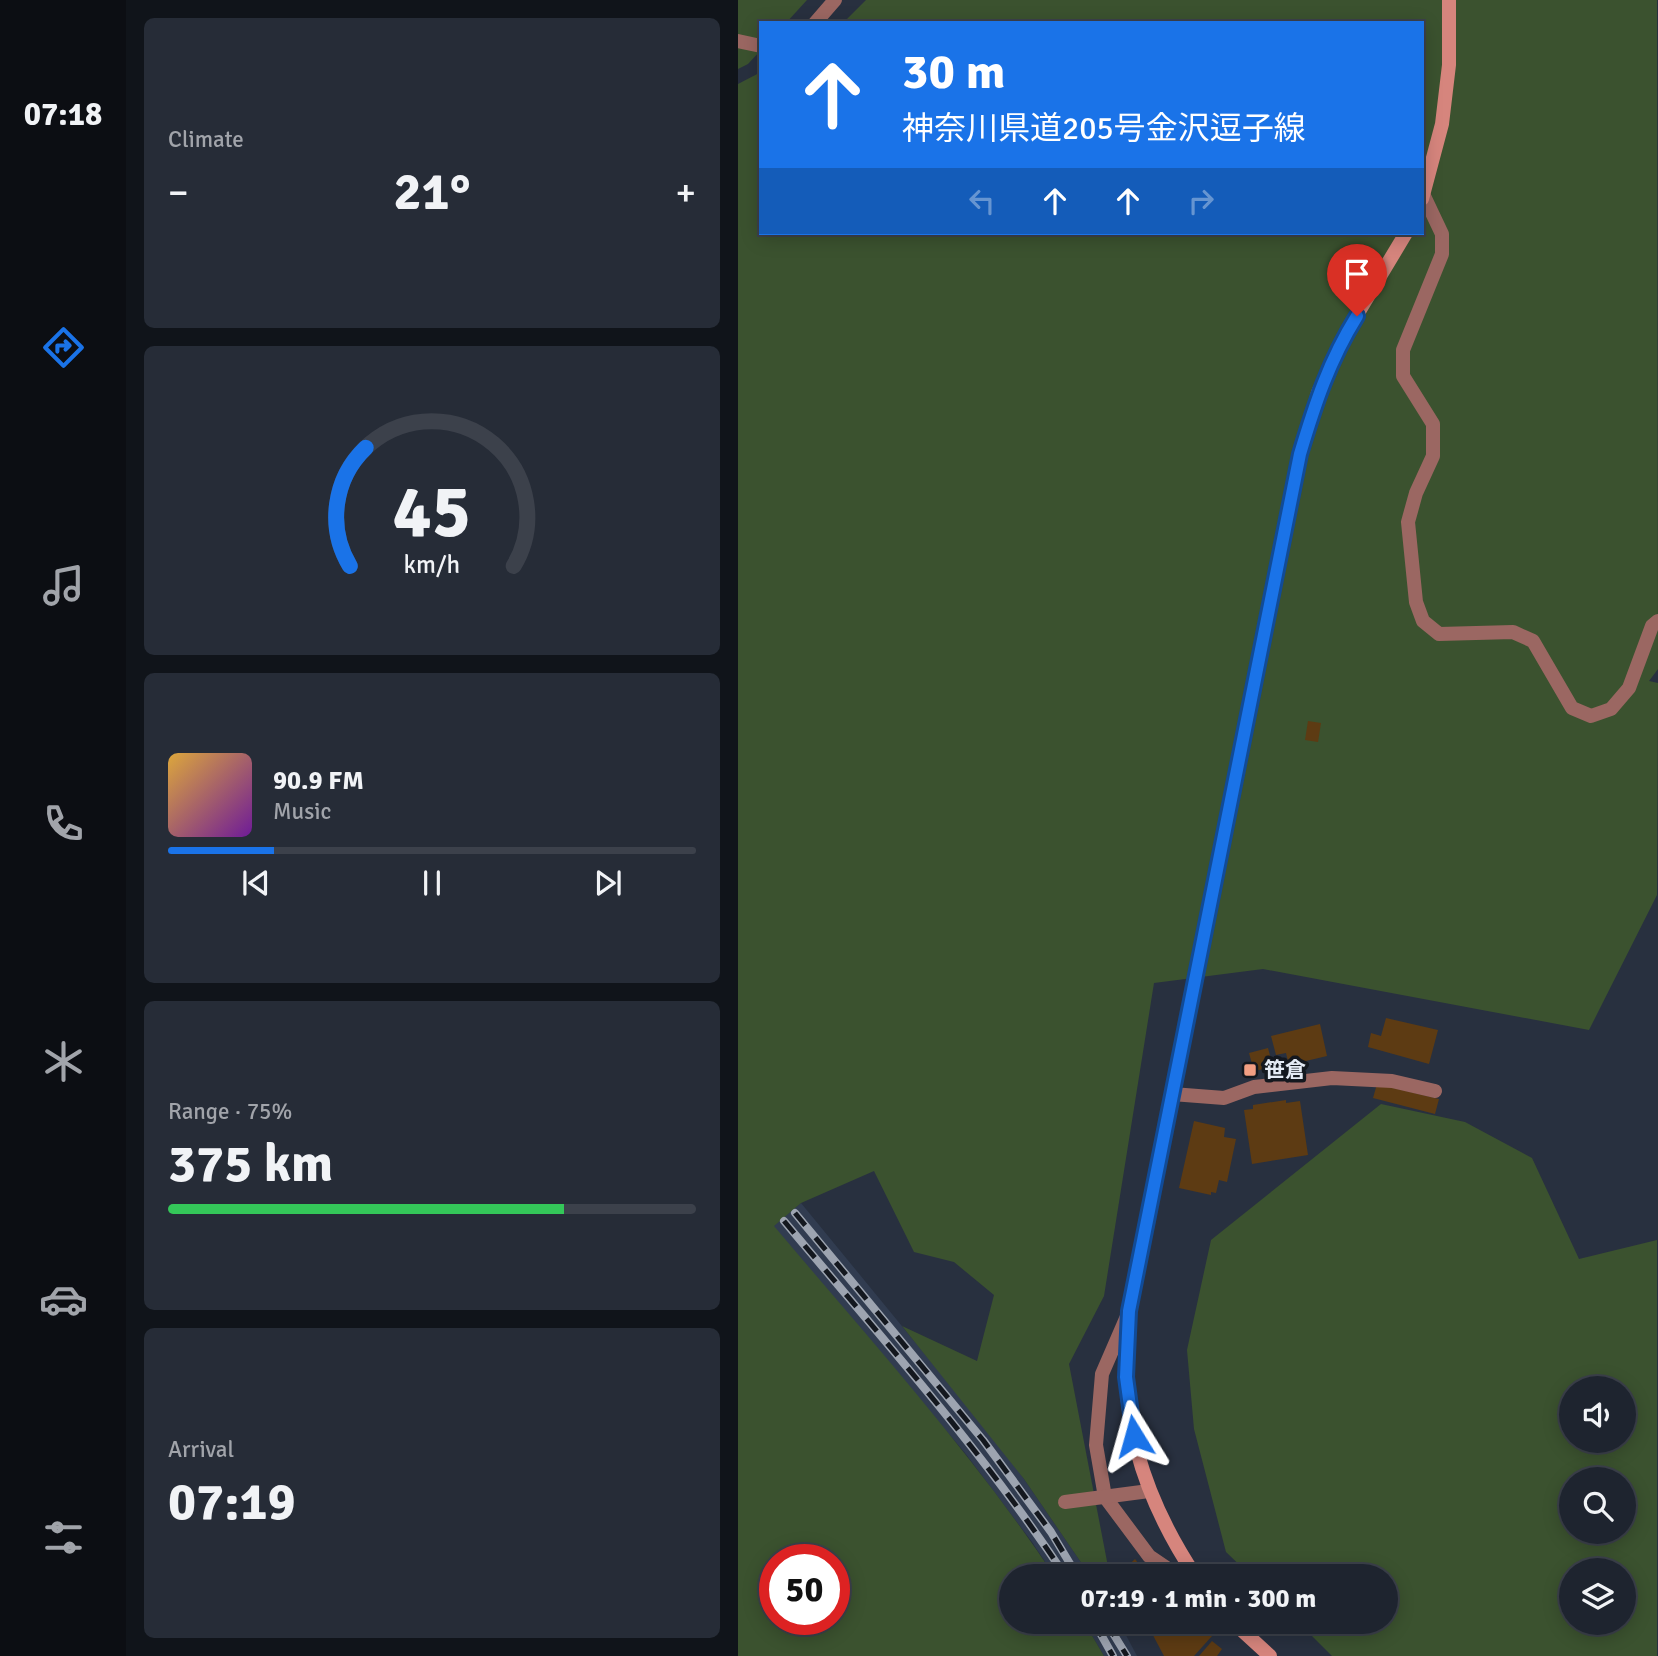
<!DOCTYPE html>
<meta charset="utf-8">
<style>
body{margin:0;font-family:Signika,"Noto Sans JP",sans-serif;background:#262c37;color:#f1f3f6;height:100vh;display:flex;flex-direction:column;font-size:26px;white-space:nowrap}
*{box-sizing:border-box;margin:0}
p{font-size:23px;color:#a1a4aa}
.icon{flex:none;width:38px;height:38px;fill:none;stroke:currentColor;stroke-width:2;stroke-linecap:round;stroke-linejoin:round}
.map{position:relative;flex:1;overflow:hidden}
.details{display:flex;flex-direction:column;gap:18px;padding:18px;background:#10141a;width:612px}
.details>*{flex:none}
.banner{position:absolute;left:21px;top:21px;width:665px;height:214px;border-radius:0px;box-shadow:0 4px 18px #0003,0 0 0 2px #3c414b;background:#1a73e8;color:#fff;overflow:hidden}
.tools{position:absolute;left:821px;top:1376px;display:grid;gap:14px}
.tools a{display:grid;place-items:center;width:77px;height:77px;border-radius:50%;background:#1e242f;box-shadow:0 4px 18px #0003,0 0 0 2px #3c414b;font-size:35px}
.speed{position:absolute;left:21px;top:1544px;display:flex;gap:14px;font-size:35px;font-weight:700;text-align:center}
.speed>*{display:grid;place-content:center;width:91px;height:91px;border-radius:50%;background:#1e242f;box-shadow:0 4px 18px #0003,0 0 0 2px #3c414b;line-height:1}
.speed .limit{border:10px solid #d22;background:#fff;color:#111}
.pin{position:absolute;display:grid;place-items:center;width:60px;height:60px;color:#fff;margin:-72px -30px;border-radius:50% 50% 50% 0;rotate:-45deg;box-shadow:0 0 7px #0007}
.pin .icon{rotate:45deg}
.me{position:absolute;width:77px;margin:-38px;rotate:352deg;stroke-linejoin:round;filter:drop-shadow(0 0 5px #0008)}
.turn{display:flex;align-items:center;gap:24px;height:147px;padding:0 28px;font-size:32px}
.turn .icon{width:91px;height:91px;stroke-width:2.5}
.turn b{display:block;font-size:49px;line-height:60px}
.lanes{display:flex;align-items:center;height:66px;padding:0 28px;background:#0003;justify-content:center;gap:35px;direction:ltr}
.lanes .off{opacity:.35}
.big{font-size:52px;font-weight:700;line-height:1.1}
.details .card{flex:1;display:flex;flex-direction:column;justify-content:center;gap:10px;min-width:0;padding:0 24px;border-radius:10px;background:#262c37}
.details .dial{align-items:center;gap:0}
.dial svg{height:182px;overflow:visible;fill:none;stroke:#3c414b;stroke-width:7;stroke-linecap:round;text-anchor:middle}
.dial text{fill:#f1f3f6;stroke:none}
.song{display:flex;align-items:center;gap:21px}
.cover{width:84px;height:84px;border-radius:10px;background:linear-gradient(135deg,hsl(40 70% 55%),hsl(280 70% 35%))}
.played{height:7px;border-radius:4px;background:linear-gradient(90deg,#1a73e8 20%,#3c414b 20%)}
.keys{display:flex;justify-content:space-around;direction:ltr}
.heat{display:flex;justify-content:space-between;align-items:center;font-size:38px;direction:ltr}
.charge{height:10px;border-radius:5px;background:linear-gradient(90deg,#34c759 75%,#3c414b 0)}
.trip{position:absolute;left:261px;top:1564px;width:399px;height:70px;border-radius:35px;background:#1e242f;box-shadow:0 4px 18px #0003,0 0 0 2px #3c414b;font-weight:700;line-height:70px;text-align:center}
main{display:flex;flex:1;min-height:0}
.menu{display:flex;flex-direction:column;width:126px;justify-content:space-around;align-items:center;background:#0c0e13;color:#a1a4aa}
.menu .icon{width:49px;height:49px}
.menu .selected{color:#1a73e8}
.menu b{font-size:32px;color:#f1f3f6}
.map>svg:first-child{display:block}
.built{fill:#313c50}
.green{fill:#3b522f;fill-rule:evenodd}
.building{fill:#5d3b13}
.lines{fill:none;stroke-linecap:round;stroke-linejoin:round}
.lane{stroke:#9b6762;stroke-width:14}
.street{stroke:#9b6762;stroke-width:14}
.secondary{stroke:#d6857d;stroke-width:14}
.rail-casing{stroke:#9da4b0;stroke-width:8}
.rail{stroke:#14181f;stroke-width:5;stroke-dasharray:16;stroke-linecap:butt}
.route-casing{stroke:#114b97;stroke-width:18}
.route{stroke:#1a73e8;stroke-width:12}
.poi-dot{fill:#f39f83;stroke:#14181f;stroke-width:2.5}
.labels{text-anchor:middle;stroke-width:7;stroke-linejoin:round;paint-order:stroke}
.poi-label{font-size:21px;font-weight:bold;fill:#e5ebf5;stroke:#14181f;text-anchor:start}
</style>
<main>
<nav class="menu">
<b>07:18</b>
<svg class="icon selected" aria-label="directions" viewBox="0 0 24 24"><path d="M12 3l9 9-9 9-9-9zM9 14v-3h6M13 9l2 2-2 2"/></svg>
<svg class="icon" aria-label="music" viewBox="0 0 24 24"><path d="M9 18V5l10-2v13"/><circle cx="6" cy="18" r="3"/><circle cx="16" cy="16" r="3"/></svg>
<svg class="icon" aria-label="phone" viewBox="0 0 24 24"><path d="M5 4h4l2 5-3 2q2 4 5 5l2-3 5 2v4C11 20 4 13 5 4z"/></svg>
<svg class="icon" aria-label="climate" viewBox="0 0 24 24"><path d="M12 3v18M4 7l16 10M4 17L20 7"/></svg>
<svg class="icon" aria-label="car" viewBox="0 0 24 24"><path d="M5 17H2v-5l4-1 3-4h7l3 4 3 1v5h-3M9 17h6M6 11h13"/><circle cx="7" cy="17" r="2"/><circle cx="17" cy="17" r="2"/></svg>
<svg class="icon" aria-label="filters" viewBox="0 0 24 24"><path d="M4 7h16M4 17h16"/><circle cx="9" cy="7" r="2"/><circle cx="15" cy="17" r="2"/></svg>
</nav>
<section class="details">
<div class="card"><p>Climate</p>
<div class="heat"><a>−</a><b class="big">21°</b><a>+</a></div>
</div>
<div class="card dial"><svg viewBox="0 0 100 80">
<path d="M14 69A42 42 0 1 1 86 69"/>
<path d="M14 69A42 42 0 0 1 21 17" stroke="#1a73e8"/>
<text x="50" y="56" font-size="32" font-weight="700">45</text>
<text x="50" y="72" font-size="11">km/h</text>
</svg></div>
<div class="card">
<div class="song"><i class="cover"></i><div><b>90.9 FM</b><p>Music</p></div></div>
<div class="played"></div>
<div class="keys"><svg class="icon" aria-label="previous" viewBox="0 0 24 24"><path d="M18 5L8 12l10 7zM5 5v14"/></svg><svg class="icon" aria-label="pause" viewBox="0 0 24 24"><path d="M8 5v14M16 5v14"/></svg><svg class="icon" aria-label="next" viewBox="0 0 24 24"><path d="M6 5l10 7-10 7zM19 5v14"/></svg></div>
</div>
<div class="card"><p>Range · 75%</p><b class="big">375 km</b><div class="charge"></div></div>
<div class="card"><p>Arrival</p><b class="big">07:19</b></div>
</section>
<div class="map">
<svg width="920" height="1656" viewBox="0 0 920 1656">
<rect width="100%" height="100%" fill="#28303f"/>
<!-- built -->
<g class="built">
<path d="M63,1203L254,1436L286,1479L353,1577H317L294,1542L227,1453L35,1226Z"/>
<path d="M346,1622H381L399,1656H366Z"/>
</g>
<!-- green -->
<g class="green">
<path d="M0,0H69L48,23H23V50L10,64L0,69Z"/>
<path d="M128,0H919L920,669L911,681L920,683L919,895L851,1030L525,969L416,983L366,1296L331,1364L372,1577H353L286,1479L164,1326L239,1361L256,1295L216,1262L176,1252L136,1171L63,1203L36,1226C132,1340 234,1452 317,1577H273V1622H346L366,1656H0V84L23,72V233H684V23H105ZM37,1559H96V1619H37Z"/>
<path d="M643,1104L727,1122L794,1158L841,1259L919,1240V1656H594L560,1622H648V1577H514L488,1552L456,1429L449,1350L473,1240ZM833,1388H886V1440H833ZM833,1479H886V1531H833ZM833,1570H886V1622H833Z"/>
</g>
<!-- building -->
<g class="building">
<path d="M570,721L583,723L580,742L567,740Z"/>
<path d="M648,1018L700,1030L691,1064L630,1047L633,1033L643,1036Z"/>
<path d="M582,1024L589,1056L551,1065L548,1053L538,1055L533,1036Z"/>
<path d="M530,1048L535,1067L516,1071L511,1053Z"/>
<path d="M639,1084L701,1099L697,1114L635,1098Z"/>
<path d="M548,1100V1103L562,1101L570,1155L514,1164L506,1110L515,1109V1105Z"/>
<path d="M456,1121L487,1128L486,1137L498,1139L489,1182L481,1180L478,1193L473,1192V1195L441,1188Z"/>
<path d="M397,1559L403,1567L393,1577H383L381,1574Z"/>
<path d="M408,1622H462L474,1636L456,1656H426Z"/>
<path d="M474,1641L484,1649L479,1656H461Z"/>
</g>
<g class="lines">
<!-- lane -->
<g class="lane">
<path d="M77,23L97,0"/>
<path d="M0,41L23,46"/>
<path d="M434,1094L486,1098L516,1087L594,1078L654,1081L697,1091"/>
<path d="M390,1314L364,1374L358,1445L367,1497L411,1556L442,1577"/>
<path d="M327,1502L411,1491"/>
</g>
<!-- street -->
<path class="street" d="M686,196L704,234V254L665,350V376L695,424V456L678,493L670,522L678,602L685,621L701,634L775,632L795,641L834,708L853,716L873,709L891,688L914,626L920,621"/>
<!-- secondary -->
<g class="secondary">
<path d="M684,199L704,124L711,65V0"/>
<path d="M458,1577C418,1517 390,1449 388,1376C388,1354 390,1332 391,1311L562,454L580,393L605,338L668,233"/>
<path d="M495,1622L532,1656"/>
</g>
<!-- rail casing -->
<g class="rail-casing">
<g id="rail">
<path d="M57,1213L245,1440L313,1532L340,1577"/>
<path d="M46,1221C143,1337 244,1450 328,1577"/>
<path d="M356,1622L375,1656"/>
<path d="M368,1622L389,1656"/>
</g>
</g>
<!-- rail -->
<use href="#rail" class="rail"/>
</g>
<g class="lines">
<!-- route casing -->
<g class="route-casing">
<path id="route" d="M396,1436L388,1377L391,1311L562,454C577,404 591,361 619,316"/>
</g>
<!-- route -->
<use href="#route" class="route"/>
</g>
<!-- markers -->
<rect class="poi-dot" x="505" y="1063" width="14" height="14" rx="3.5"/>
<g class="labels">
<!-- poi labels -->
<g class="poi-label">
<text x="526" y="1077">笹倉</text>
</g>
</g>
</svg>
<div class="tools">
<a><svg class="icon" aria-label="sound" viewBox="0 0 24 24"><path d="M4 9h4l5-4v14l-5-4H4zM17 9q2 3 0 6"/></svg></a>
<a><svg class="icon" aria-label="search" viewBox="0 0 24 24"><circle cx="10" cy="10" r="6"/><path d="M15 15l6 6"/></svg></a>
<a><svg class="icon" aria-label="layers" viewBox="0 0 24 24"><path d="M12 4l9 5-9 5-9-5zM3 14l9 5 9-5"/></svg></a>
</div>
<div class="speed"><div class="limit">50</div></div>
<div class="pin" style="left:619px;top:316px;background:#d93025"><svg class="icon" aria-label="arrive" viewBox="0 0 24 24"><path d="M6 21V4h12l-3 4 3 4H6"/></svg></div>
<svg class="me" style="left:396px;top:1436px" viewBox="-20 -20 40 40"><path d="M0-17L14 15 0 8-14 15z" fill="#1a73e8" stroke="#fff" stroke-width="4"/></svg>
<div class="trip">07:19 · 1 min · 300 m</div>
<div class="banner">
<div class="turn"><svg class="icon" aria-label="ahead" viewBox="0 0 24 24"><path d="M12 20V5M6 11l6-6 6 6"/></svg><div><b>30 m</b>神奈川県道205号金沢逗子線</div></div>
<div class="lanes"><svg class="icon off" aria-label="left" viewBox="0 0 24 24"><path d="M17 20v-9H6M10 6l-5 5 5 5"/></svg><svg class="icon" aria-label="ahead" viewBox="0 0 24 24"><path d="M12 20V5M6 11l6-6 6 6"/></svg><svg class="icon" aria-label="ahead" viewBox="0 0 24 24"><path d="M12 20V5M6 11l6-6 6 6"/></svg><svg class="icon off" aria-label="right" viewBox="0 0 24 24"><path d="M7 20v-9h11M14 6l5 5-5 5"/></svg></div>
</div>
</div>
</main>
